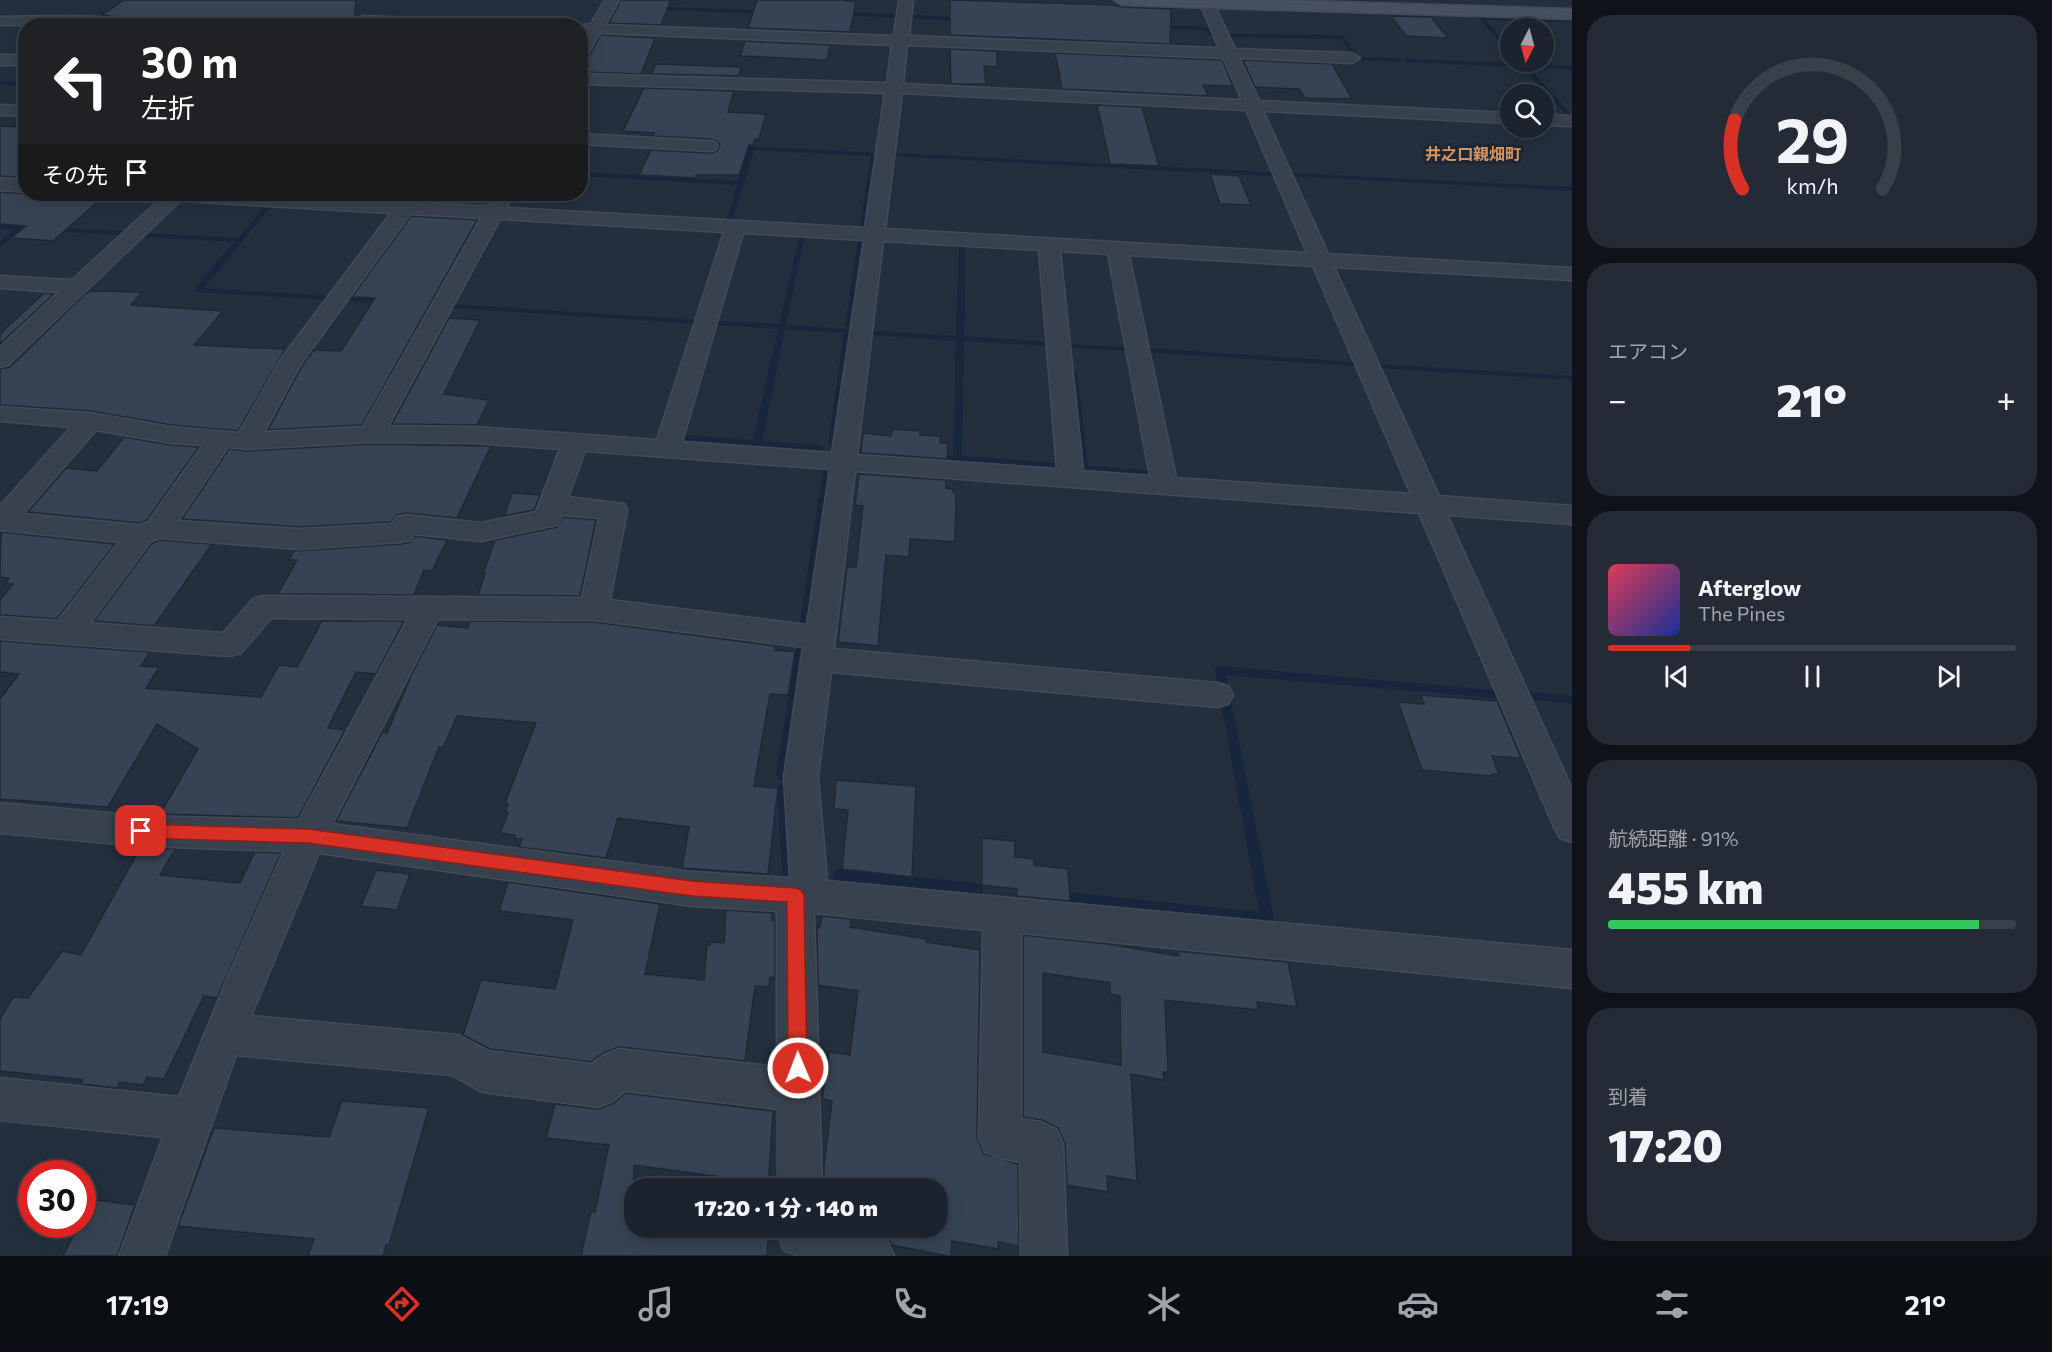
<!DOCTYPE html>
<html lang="ja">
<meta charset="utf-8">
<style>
body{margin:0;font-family:Commissioner,"Noto Sans JP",sans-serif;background:#242b36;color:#f1f3f6;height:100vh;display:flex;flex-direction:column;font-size:22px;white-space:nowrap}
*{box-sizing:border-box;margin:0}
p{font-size:20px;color:#a0a4aa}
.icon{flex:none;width:33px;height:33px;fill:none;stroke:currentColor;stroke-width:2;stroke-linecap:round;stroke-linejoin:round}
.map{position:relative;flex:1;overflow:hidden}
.panel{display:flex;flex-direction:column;gap:15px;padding:15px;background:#0f1319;width:480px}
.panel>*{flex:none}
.guide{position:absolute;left:18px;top:18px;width:570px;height:183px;border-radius:24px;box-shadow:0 3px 15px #0003,0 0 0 2px #39404a;background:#202124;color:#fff;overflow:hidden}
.needle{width:39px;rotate:186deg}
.fabs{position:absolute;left:1500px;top:18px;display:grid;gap:12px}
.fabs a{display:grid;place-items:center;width:54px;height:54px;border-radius:50%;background:#1b232e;box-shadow:0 3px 15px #0003,0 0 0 2px #39404a;font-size:30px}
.speed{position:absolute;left:18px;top:1160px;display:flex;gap:12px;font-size:30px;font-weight:700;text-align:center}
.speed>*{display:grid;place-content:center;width:78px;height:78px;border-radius:50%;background:#1b232e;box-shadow:0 3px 15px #0003,0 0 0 2px #39404a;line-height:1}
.speed .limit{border:9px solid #d22;background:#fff;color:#111}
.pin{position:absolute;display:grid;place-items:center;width:51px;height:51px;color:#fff;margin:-26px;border-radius:12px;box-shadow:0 3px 9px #0006}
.me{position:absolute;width:66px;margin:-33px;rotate:359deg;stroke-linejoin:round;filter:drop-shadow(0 0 4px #0008)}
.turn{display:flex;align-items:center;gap:21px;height:126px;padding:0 24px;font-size:27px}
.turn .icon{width:78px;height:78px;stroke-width:2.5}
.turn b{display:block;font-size:42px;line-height:51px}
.then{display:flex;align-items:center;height:57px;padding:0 24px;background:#0003;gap:12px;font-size:22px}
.big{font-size:45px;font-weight:800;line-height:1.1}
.panel .card{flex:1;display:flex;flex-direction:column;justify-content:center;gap:9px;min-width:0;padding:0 21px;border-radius:24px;background:#242b36}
.panel .dial{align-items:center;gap:0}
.dial svg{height:156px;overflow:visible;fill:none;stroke:#39404a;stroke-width:7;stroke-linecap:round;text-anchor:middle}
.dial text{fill:#f1f3f6;stroke:none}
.song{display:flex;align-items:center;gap:18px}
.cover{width:72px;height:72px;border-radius:9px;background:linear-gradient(135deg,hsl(350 70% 55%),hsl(230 70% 35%))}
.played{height:6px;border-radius:3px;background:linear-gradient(90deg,#d93025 20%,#39404a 20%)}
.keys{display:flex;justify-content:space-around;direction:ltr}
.heat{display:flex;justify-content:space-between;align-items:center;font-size:33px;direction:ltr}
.charge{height:9px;border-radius:4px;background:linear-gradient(90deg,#34c759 91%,#39404a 0)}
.trip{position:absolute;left:624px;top:1178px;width:324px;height:60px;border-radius:24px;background:#1b232e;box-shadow:0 3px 15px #0003,0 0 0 2px #39404a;font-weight:800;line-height:60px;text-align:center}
.dock{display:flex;height:96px;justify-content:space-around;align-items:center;background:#0b0e12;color:#a0a4aa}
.dock .icon{width:42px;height:42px}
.dock .on{color:#d93025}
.dock b{font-size:27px;color:#f1f3f6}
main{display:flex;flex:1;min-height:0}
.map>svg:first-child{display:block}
.green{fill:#263c3f}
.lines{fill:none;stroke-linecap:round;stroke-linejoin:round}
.stream{fill:#17263c;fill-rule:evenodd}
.building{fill:#364354;stroke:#1f2835;stroke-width:1.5;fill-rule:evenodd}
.street-casing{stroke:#414a57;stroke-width:3}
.secondary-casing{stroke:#414a57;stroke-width:3}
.street{fill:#38414e;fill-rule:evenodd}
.secondary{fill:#465061;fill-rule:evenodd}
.route{fill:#d93025;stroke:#8d1f18;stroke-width:1.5}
.labels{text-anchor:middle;stroke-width:6;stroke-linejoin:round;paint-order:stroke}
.far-quarter-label{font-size:16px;font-weight:bold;fill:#d59563;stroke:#1d2633}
</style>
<main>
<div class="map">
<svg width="1572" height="1256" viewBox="0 0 1572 1256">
<rect width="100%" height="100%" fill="#242f3e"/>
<!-- green -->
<path class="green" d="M433,194H497L490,205L482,207L426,204Z"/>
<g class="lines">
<!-- stream -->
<g class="stream">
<path d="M656,7L766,10L769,12L766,14L654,9Z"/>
<path d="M841,12L894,14L897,16L894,18L839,15Z"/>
<path d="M910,15L964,17L967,19L964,21L908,18Z"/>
<path d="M1479,17L1569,18L1572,20L1569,22L1485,20L1510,47V52L1479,19Z"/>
<path d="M1158,25L1207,27L1213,35L1208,36L1205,30L1156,28Z"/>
<path d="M600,31L605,32L584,71L580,73V67Z"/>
<path d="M1229,34L1343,35L1359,57L1399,58L1402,60L1399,62L1355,60L1341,39L1227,37Z"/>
<path d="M1406,59L1513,63L1516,65L1513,67L1404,62Z"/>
<path d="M1518,62H1524L1572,115V119L1569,118Z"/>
<path d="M1537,64L1572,66V70L1535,67V65Z"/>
<path d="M0,81L26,82V86L0,85Z"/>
<path d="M713,144L877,153L866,226L863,228L860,226L871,156L754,150L733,219L730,221L727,219L737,185L580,176V172L738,181L747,150L711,147L710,146Z"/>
<path d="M893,153L1271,172L1274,174L1271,176L891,156V154Z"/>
<path d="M1292,173L1572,187V191L1290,176V174Z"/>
<path d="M275,194H282L277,197L274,195Z"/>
<path d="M268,204L271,206L270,207L204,288L330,296L334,298L333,300L195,292V288L234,242L145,237L142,235L145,233L238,238L266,205Z"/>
<path d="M0,225L36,227L39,229L36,231L21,230L0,246V241L13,230L0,229Z"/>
<path d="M51,228L124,231L127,233L124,235L49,231V229Z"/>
<path d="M800,234L805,235L786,325L850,329L854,331L852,333L836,445L832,448L828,445L844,333L785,329L762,441L820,445L824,448L823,450L682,440V436L685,435L753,440L778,329L716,325L712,323L716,321L779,324Z"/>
<path d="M862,237L866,239L853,326L849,328L845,326L858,239Z"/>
<path d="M959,242L966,244L964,336L1048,342L1052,344L1048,346L964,341L962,456L1055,463L1060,466L1058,468L930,459L929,457L933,454L953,456L956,341L873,335L869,333L873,331L956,336Z"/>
<path d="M343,297L385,300L389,302L385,304L346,301H343Z"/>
<path d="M450,304L700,320L704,322L700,324L453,308H450Z"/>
<path d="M1139,341H1145L1147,348L1355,362L1359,364L1355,366L1144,352L1140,350L1138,343Z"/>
<path d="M1066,344L1127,347L1131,349L1127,351L1069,348L1065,346Z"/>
<path d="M1376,364L1572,376V380L1379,368H1376Z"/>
<path d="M1070,371H1076L1077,373L1088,466L1146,470L1151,473L1149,475L1081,471L1069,373Z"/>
<path d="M815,464L828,465L833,468L810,622L805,626L800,622L823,471L812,469L810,467L812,465Z"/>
<path d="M801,647L805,648L806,651L788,776L786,779L782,781L778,779L776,776L796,651L797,648Z"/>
<path d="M1220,666L1494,690L1498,691L1500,694L1498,697L1494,698L1226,675L1274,919L1272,923L1267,925L1052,901L1051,897L1052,893L1057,891L1259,912L1215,670L1216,667Z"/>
<path d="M1529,692L1572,696V704L1525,699L1523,696L1525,693Z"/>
<path d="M783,784L787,785L789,789L794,872L792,876L788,878L784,876L782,872L777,789L779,785Z"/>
<path d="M839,869L977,883L982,885L983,889L982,893L977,895L839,881L835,879L833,875L835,871Z"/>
</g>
</g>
<!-- building -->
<g class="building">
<path d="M124,0H356L355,17L353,19L355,26H132L122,18L102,15Z"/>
<path d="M621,0H671L661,25L609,23Z"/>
<path d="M757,0H841L856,2L850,32L748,28Z"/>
<path d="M950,0L1113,5L1122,7L1171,9L1170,44L1216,46L950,35Z"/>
<path d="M1391,16L1431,17L1448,38L1406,36Z"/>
<path d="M601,35L655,38L641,74L580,72V63L587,60Z"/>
<path d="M745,41L830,45L827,60L740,56Z"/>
<path d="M950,49L997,51V67L984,66L986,84H951Z"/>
<path d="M1055,53L1222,60L1233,86L1203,85L1208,96L1062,89Z"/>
<path d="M1243,60L1332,64L1352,99L1305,98L1299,89L1255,87Z"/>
<path d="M656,64L741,67L739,76L651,74Z"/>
<path d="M644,88L734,91L728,112L766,114L759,139H755L753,145H749L739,175H696L695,178L639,175L651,150L709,153L717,151L720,146L717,141L709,139L653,136L654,133L623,131Z"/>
<path d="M1097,105L1142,107L1159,166L1110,164Z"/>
<path d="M0,126L26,127V178L0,176Z"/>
<path d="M1210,174L1239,176L1251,205L1220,204Z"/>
<path d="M0,192L26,194L102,198L53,241L11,238L26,226L0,224Z"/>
<path d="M411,216L477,220L362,425L268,430L302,366L314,350L341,351L375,298L352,297Z"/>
<path d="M93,291L142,292L131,305L223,311L194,345L285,349L238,431L171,425L90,411L0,405V369L10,367L86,293Z"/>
<path d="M44,293L54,294L0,344V334Z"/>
<path d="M449,318L480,320L444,394L489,400L477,425L392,424Z"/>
<path d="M892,429L920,431V435L941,436L940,443H948L947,459L861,453L863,433L891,436Z"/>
<path d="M124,437L171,445L199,447L147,520L139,523L28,512L66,468L97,471Z"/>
<path d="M371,444L491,446L457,518L406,513L396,515L391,522L299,527L182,519L229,449L247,451Z"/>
<path d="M859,474L946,480V488L953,489V492L956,493L955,542L910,539L909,557L886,555L878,646L838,642L847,567H856L863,506L855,505Z"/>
<path d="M512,493L540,495L534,510L504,516Z"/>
<path d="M563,517L596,520L580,596L478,595L485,574H483L495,540L557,527Z"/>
<path d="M1,532L115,544L57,619L0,615V600L13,584L5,583L9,578L0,577Z"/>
<path d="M415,536L447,540L432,571L424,570L414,595L278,594L297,560H289L294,551L401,544L411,542Z"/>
<path d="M159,540L212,544L154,626L94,621L151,544Z"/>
<path d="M322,621H404L376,674L356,672L328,728L345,730L298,818L160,814L198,749L157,724L108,807L0,799V699L19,674L0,672V641L150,652L141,666L159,667L146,688L261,697L279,665L297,667Z"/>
<path d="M470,621L594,622L776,646L775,650L795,652L788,695L770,694L754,786L778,788L768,874L682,868L689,827L618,818L606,858L519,847L522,839L514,838L515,835L500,833L508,813L505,812L508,804L505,803L536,723L457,716L443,748L439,747L407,828L336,821L382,733H387L411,676L437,625L468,628Z"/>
<path d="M1421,695L1497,701L1521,758L1492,756L1499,774H1492V776L1422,770L1398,702L1424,704Z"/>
<path d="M836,780L916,786L912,877L842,869L848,810L834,809Z"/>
<path d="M982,838L1015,841V857L1034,859V865L1068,869L1070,901L1016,896L1017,889L982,885Z"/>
<path d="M140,848L175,849L160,875L240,883L255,852L281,853L217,998L204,996L164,1079L147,1077L143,1085L120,1082L117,1088L81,1084L83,1080L0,1071V1019L13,997L28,998L62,951L81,955Z"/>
<path d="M376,870L410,874L397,910L361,906Z"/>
<path d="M508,882L660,904L645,974L704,980L707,945H710V942L724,943L726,910L772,913V920H775V978L770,977L769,987L755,986L745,1061L619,1047L603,1053L591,1062L490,1049L463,1035L481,980L555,989L573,920L499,911Z"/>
<path d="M822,916L851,919L850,927L927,939L926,942L980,950L977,1137L984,1154L1018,1164L1019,1246L998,1242V1249L952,1241L951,1256H948L892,1245L888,1238L863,1229V1227H938V1188H824V1166L832,1101L822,1099L829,1052L850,1055L858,991L818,985L817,927L820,928Z"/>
<path d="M1023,935L1108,944L1179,956L1178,951L1288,962L1297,1007L1257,1002L1258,1010L1165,1000L1168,1072H1163L1164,1080L1131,1074L1137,1181L1107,1176L1108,1192L1067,1185L1065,1144L1058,1128L1042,1120L1023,1117ZM1043,973L1110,983V994L1120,996L1121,1065L1043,1052Z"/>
<path d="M626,1093L773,1111L769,1177H773L772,1188H719L720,1177L634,1165V1227H769L767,1256H581L591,1211L595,1212L609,1145L546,1138L555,1104L599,1109L614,1103Z"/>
<path d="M342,1101L429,1108L389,1245H386L383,1256H308L314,1239L178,1226L214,1128L329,1137Z"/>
<path d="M97,1200L135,1205L117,1256H63L79,1224H82L83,1215L89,1216Z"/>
</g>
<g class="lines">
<!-- street casing -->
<g class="street-casing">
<g id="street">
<path d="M605,0H619L605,25L894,36L899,0H913L909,36L1219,48L1200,3L1202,0H1212L1235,49L1352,53L1360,58L1352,63L1239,58L1259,101L1510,113V123L1263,111L1328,254L1572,268V280L1334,267L1439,496L1572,506V524L1447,515L1572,789V842L1560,838L1554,827L1419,513L855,471L834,649L1217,683L1228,686L1233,695L1228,704L1217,707L831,672L818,777L827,881L1572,950V988L1021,933V1119L1041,1122L1056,1129L1063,1144L1067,1256H1021L1020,1162L1000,1158L985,1152L979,1137L983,930L814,913L822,1188H778V1109L625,1091L613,1101L598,1107L482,1092L452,1075L236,1055L165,1256H119L163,1137L0,1120V1078L179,1097L227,979L284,851L141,846L0,833V803L141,816L299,820L408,619L271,618L241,653L230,656L0,639V617L58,621L119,542L0,530V506L71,427L0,421V407L90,413L171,427L239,433L281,359L391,213L180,201L8,365L0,367V347L59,292L0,288V276L72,280L159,200L150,198L148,194H249L487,207L495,194H507L512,198L506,208L865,228L885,93L580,84V74L887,83L892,45L600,33L585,59L580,61V42L586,33L580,32V26H574L591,24ZM907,45L1223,58L1242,100L903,84ZM902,93L1246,110L1307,253L885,229ZM410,214L481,218L363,427L264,432L300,365ZM500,219L724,232L657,440L475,427L388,426ZM743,233L864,240L832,453L682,442ZM883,241L1039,250L1057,469L857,455ZM1060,251L1108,254L1150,476L1083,471ZM1129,255L1313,266L1411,494L1176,478ZM96,430L171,443L203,445L148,522L139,525L23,514ZM371,442L475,443L560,449L536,512L481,523L406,515L396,517L392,524L299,529L178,521L228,447L247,449ZM585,451L830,469L807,625L610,600L627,510L624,504L568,497ZM562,515L599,518L582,598L263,596L253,599L223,633L90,623L150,542L159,538L299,549L401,542L411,540L414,534L481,541L557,525ZM438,619L594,620L803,647L784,777L790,878L692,872L332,824ZM319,853L692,906L777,911V1067L619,1049L604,1055L592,1064L489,1051L458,1035L251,1016Z"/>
<path d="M362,16L518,22L525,26H392L357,23L355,20Z"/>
<path d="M0,17C21,17 119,12 129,24L0,25Z"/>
<rect x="0" y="55" width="26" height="10"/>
<path d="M0,105L26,106V116L0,115Z"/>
<path d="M1544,115L1572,116V126L1544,125Z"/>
<path d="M580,134L709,141L715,142L718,146L715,150L709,151L580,144Z"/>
<path d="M0,178L26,180V192L0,190Z"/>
<path d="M780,1227H851L887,1240L894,1256H798L784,1250L777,1234Z"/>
</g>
</g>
<!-- secondary casing -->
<g class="secondary-casing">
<path id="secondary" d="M1114,0H1272L1572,9V19L1122,5Z"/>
</g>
<!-- street -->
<use href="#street" class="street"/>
<!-- secondary -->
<use href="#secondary" class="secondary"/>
</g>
<!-- route -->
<path class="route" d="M141,824L308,829L692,881L795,888L801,890L804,895L807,1068L804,1075L798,1078L791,1075L788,1068L787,902L692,896L308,843L141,838L135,836L133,831L135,826Z"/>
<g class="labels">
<!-- far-quarter labels -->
<g class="far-quarter-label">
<text x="1473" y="160">井之口親畑町</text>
</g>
</g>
</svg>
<div class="fabs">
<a><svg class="needle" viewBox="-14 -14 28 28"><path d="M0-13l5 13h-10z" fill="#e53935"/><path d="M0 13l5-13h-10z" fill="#a0a4aa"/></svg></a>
<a><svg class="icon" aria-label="search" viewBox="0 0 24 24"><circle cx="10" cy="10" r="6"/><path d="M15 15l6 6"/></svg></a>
</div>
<div class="speed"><div class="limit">30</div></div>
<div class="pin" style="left:141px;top:831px;background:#d93025"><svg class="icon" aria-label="arrive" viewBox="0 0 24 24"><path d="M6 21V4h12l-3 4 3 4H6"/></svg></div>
<svg class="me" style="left:798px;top:1068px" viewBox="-20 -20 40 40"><circle r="17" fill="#d93025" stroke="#fff" stroke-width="3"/><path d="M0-11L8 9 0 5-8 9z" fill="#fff"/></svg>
<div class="trip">17:20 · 1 分 · 140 m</div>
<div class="guide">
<div class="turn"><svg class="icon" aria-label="left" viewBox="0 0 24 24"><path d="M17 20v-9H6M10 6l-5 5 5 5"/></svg><div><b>30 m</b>左折</div></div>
<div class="then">その先<svg class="icon" aria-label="arrive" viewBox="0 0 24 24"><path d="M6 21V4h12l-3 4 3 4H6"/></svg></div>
</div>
</div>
<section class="panel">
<div class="card dial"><svg viewBox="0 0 100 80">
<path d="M14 69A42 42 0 1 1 86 69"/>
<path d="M14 69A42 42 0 0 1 10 34" stroke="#d93025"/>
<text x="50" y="56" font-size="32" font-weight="700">29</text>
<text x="50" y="72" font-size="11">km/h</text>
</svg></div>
<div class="card"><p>エアコン</p>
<div class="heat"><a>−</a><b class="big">21°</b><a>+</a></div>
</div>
<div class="card">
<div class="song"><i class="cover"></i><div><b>Afterglow</b><p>The Pines</p></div></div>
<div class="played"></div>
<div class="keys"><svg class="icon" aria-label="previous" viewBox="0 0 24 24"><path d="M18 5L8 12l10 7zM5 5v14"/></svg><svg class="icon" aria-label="pause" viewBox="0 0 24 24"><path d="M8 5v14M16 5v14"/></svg><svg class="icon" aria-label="next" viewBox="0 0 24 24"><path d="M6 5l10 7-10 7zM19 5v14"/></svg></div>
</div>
<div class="card"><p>航続距離 · 91%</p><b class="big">455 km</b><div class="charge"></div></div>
<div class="card"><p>到着</p><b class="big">17:20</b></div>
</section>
</main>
<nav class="dock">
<b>17:19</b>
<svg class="icon on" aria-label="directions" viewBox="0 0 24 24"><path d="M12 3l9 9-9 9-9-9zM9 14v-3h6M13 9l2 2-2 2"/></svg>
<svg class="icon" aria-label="music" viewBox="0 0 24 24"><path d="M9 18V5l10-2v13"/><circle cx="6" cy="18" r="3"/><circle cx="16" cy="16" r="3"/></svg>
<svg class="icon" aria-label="phone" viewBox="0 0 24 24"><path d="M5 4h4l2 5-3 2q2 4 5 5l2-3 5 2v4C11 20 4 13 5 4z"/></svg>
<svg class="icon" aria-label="climate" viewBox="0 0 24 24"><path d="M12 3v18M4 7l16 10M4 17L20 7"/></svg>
<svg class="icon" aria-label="car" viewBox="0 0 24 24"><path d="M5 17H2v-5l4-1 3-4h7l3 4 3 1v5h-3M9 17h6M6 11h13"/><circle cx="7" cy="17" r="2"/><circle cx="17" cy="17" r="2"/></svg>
<svg class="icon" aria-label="filters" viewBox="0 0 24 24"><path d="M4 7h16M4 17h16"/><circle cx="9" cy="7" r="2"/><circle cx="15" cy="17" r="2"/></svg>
<b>21°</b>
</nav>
